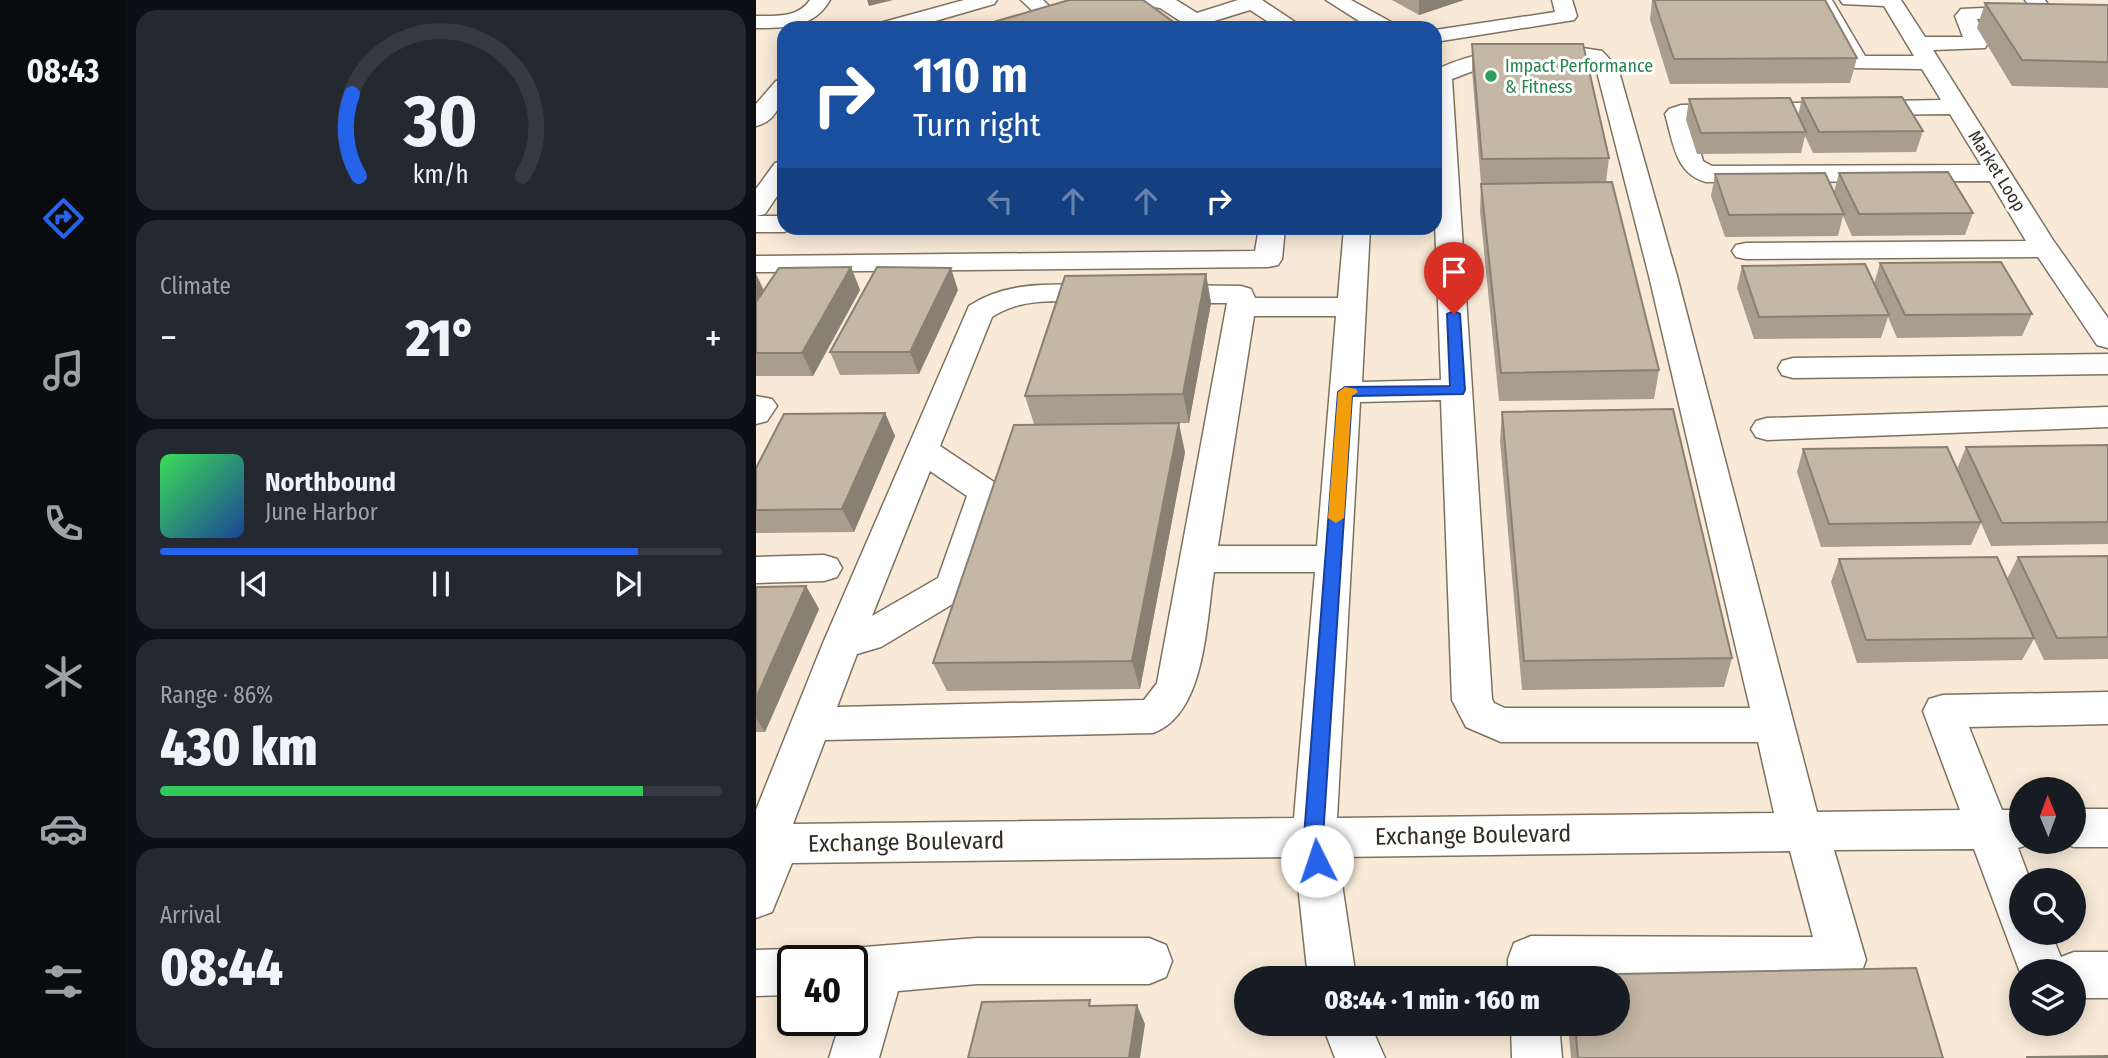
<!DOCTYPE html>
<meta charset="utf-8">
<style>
body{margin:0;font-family:"Fira Sans Condensed",sans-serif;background:#242831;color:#f1f3f6;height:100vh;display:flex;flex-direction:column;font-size:26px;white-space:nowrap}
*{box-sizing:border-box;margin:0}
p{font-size:23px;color:#9ea1a6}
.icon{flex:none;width:38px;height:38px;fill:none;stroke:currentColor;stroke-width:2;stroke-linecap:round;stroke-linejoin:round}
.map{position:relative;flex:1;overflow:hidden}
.drawer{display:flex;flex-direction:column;gap:10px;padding:10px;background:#0d0f14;width:630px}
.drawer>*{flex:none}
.top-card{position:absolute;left:21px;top:21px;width:665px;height:214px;border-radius:21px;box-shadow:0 4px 18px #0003;background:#1a4fa0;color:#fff;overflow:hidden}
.needle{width:46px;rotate:359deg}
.controls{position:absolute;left:1253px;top:777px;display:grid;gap:14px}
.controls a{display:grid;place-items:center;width:77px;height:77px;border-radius:50%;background:#171b24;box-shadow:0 4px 18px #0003;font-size:35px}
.speed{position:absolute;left:21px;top:945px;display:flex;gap:14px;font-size:35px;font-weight:700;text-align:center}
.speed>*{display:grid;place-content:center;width:91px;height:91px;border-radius:50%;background:#171b24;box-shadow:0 4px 18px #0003;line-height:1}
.speed .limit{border:4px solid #111;border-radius:10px;background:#fff;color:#111}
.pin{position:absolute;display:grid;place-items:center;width:60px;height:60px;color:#fff;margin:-72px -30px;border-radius:50% 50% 50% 0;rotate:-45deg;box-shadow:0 0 7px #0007}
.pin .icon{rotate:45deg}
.me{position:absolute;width:77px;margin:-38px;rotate:356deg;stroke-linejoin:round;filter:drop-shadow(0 0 5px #0008)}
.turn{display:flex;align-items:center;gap:24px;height:147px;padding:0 21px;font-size:32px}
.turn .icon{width:91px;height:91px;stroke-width:2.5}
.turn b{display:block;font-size:49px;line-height:60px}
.lanes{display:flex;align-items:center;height:66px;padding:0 21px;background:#0003;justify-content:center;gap:35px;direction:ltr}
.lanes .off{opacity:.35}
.big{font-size:52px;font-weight:800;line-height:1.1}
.drawer .card{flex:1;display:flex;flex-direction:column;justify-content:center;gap:10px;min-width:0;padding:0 24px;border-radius:21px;background:#242831}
.drawer .dial{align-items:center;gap:0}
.dial svg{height:182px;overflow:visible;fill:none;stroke:#363941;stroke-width:7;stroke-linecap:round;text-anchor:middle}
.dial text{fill:#f1f3f6;stroke:none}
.song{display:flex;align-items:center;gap:21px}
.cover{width:84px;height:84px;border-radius:10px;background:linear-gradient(135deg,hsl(130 70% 55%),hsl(220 70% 35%))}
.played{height:7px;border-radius:4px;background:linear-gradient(90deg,#2563eb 85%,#363941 85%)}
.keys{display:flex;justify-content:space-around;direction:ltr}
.heat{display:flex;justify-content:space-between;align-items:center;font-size:38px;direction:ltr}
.charge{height:10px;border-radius:5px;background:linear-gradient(90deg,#34c759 86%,#363941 0)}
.trip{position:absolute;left:478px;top:966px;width:396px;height:70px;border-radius:35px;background:#171b24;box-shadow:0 4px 18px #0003;font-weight:800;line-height:70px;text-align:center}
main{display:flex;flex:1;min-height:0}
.menu{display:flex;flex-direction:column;width:126px;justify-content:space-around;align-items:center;background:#090b0e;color:#9ea1a6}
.menu .icon{width:49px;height:49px}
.menu .current{color:#2563eb}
.menu b{font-size:32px;color:#f1f3f6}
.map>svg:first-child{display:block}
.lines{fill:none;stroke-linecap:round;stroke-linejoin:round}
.minor-casing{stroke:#7d7160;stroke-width:3}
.minor{fill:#fff;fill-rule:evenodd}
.wall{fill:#a99d8d}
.shaded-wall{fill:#898073}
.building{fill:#c4b7a4;stroke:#898073;stroke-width:2}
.route{fill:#2563eb;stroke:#184099;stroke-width:2}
.slow{fill:#f59e0b}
.leisure-dot{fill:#2e9e5b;stroke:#fff;stroke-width:2.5}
.labels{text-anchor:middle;stroke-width:6;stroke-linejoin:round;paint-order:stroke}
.far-leisure-label{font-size:18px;fill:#27864d;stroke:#fff;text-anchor:start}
.far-street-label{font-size:18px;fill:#322d26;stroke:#fff}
.near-street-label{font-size:24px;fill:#322d26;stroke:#fff}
</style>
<main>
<nav class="menu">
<b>08:43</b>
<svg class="icon current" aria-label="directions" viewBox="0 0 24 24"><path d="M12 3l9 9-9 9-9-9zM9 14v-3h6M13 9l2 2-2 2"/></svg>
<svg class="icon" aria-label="music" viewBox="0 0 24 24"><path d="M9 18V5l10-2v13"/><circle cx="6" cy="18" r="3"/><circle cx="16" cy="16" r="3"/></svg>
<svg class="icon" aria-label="phone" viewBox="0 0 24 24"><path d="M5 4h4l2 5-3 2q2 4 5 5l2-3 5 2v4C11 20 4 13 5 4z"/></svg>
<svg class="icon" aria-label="climate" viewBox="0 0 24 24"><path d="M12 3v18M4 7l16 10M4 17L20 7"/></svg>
<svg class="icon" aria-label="car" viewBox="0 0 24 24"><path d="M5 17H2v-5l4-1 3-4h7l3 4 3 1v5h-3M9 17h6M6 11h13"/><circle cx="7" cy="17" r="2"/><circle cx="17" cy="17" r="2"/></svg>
<svg class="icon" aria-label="filters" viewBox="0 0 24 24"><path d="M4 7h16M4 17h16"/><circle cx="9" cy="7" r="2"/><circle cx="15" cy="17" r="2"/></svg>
</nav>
<section class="drawer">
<div class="card dial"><svg viewBox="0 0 100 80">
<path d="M14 69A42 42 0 1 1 86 69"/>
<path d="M14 69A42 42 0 0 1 11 33" stroke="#2563eb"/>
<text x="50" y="56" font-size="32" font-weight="700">30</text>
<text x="50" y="72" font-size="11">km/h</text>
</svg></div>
<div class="card"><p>Climate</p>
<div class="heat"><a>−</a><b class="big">21°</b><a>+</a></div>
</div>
<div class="card">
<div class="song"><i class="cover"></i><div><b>Northbound</b><p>June Harbor</p></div></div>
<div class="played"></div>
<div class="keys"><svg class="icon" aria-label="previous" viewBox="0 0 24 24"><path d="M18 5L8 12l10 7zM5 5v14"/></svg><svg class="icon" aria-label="pause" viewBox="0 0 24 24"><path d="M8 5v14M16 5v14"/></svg><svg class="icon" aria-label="next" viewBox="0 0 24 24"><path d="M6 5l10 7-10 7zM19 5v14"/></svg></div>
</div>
<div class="card"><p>Range · 86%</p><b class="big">430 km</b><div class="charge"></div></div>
<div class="card"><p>Arrival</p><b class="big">08:44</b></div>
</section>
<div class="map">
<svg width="1352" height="1058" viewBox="0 0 1352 1058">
<rect width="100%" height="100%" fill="#f8ead7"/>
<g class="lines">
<!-- minor casing -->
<g class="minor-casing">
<g id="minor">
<path d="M54,0H74C58,28 30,28 0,28V16C20,16 42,18 54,0Z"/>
<path d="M208,0H241L238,4L155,28H121L124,23Z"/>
<path d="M265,0H287L300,13L297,17H283Z"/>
<path d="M379,0H420L441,13L482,0H506L548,28H522L494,10L455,22L460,28H435L404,8L382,4Z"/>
<path d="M570,0H595L637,23L640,28H614Z"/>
<path d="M796,0H816L821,16L818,20L679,42V30L799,12Z"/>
<path d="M1056,0H1076L1109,56H1158L1128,6L1087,4L1084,0H1145L1169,37H1207L1199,16L1205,9L1273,6L1269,0H1289L1297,12L1294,16L1221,19L1232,43L1229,48L1177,50L1297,240L1352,318V348L1341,345L1282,257L990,259L980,257L976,251L980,245L990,243L1270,241L1234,181L950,182C919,174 917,141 909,114L913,109L925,105L1185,100L1166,69L1094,68ZM1194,114L1225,165L956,166L947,161L934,117Z"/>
<path d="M808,45L846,51L862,68L921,276L1061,812L1204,810L1167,711L1173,699L1187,695L1352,692V724L1213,727L1246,810H1265V842H1281L1262,848L1274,880H1265V933H1295L1305,957L1318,952H1352V998H1318V971H1265V975L1218,849L1078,850L1110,960L1104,976L1087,983L861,982V978H752V959L758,943L775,936L1057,937L1034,851L582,857L600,978H552L539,857L36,863L16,912L0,918V810L67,643L213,306C254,279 301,285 348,285L358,288L362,294L358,300L348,303C310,302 269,295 236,317L184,446L241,484L246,492L215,586L210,596L125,647L101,654L81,707L388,700L401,683L471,303H404L394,300L390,294L394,288L404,285L485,286L495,289L499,298H582L588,228H614L606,382L685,380L679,223V70C719,51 764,46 808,45ZM791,58L829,60L840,68L893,276L994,708H749L738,703L736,699L696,79L725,68ZM498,316H580L561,546H462ZM685,400L696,700L710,727L745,742H1002L1018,813L581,818L604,402ZM174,471L211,496L182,578L116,616ZM458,572H559L538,818L37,824L69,740L397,733C450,714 450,621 458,572Z"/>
<path d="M28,79C28,99 22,121 0,126V104L20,81Z"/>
<path d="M28,160V186L9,214L0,216V189L19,163Z"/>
<path d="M0,216H28V228H39L28,232H0Z"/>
<path d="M503,228H529L526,259L522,265L512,267L0,272V256L499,251Z"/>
<path d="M1352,354V374L1037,378L1026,375L1022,368L1026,361L1037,358Z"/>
<path d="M0,396L16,399L21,406L11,421L0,424Z"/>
<path d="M1352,407V427L1011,440L1000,437L995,429L1000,421L1011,418Z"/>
<path d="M68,555L81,559L86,568L81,577L68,581L0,583V557Z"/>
<path d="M1318,809H1352V847H1318L1303,842H1318Z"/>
<path d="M221,938H393L410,945L416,961L410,977L393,984H221L142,991L123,1058H73L85,1020H96V961H77L79,955L96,948Z"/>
<path d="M37,949L54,956L56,961H37V995L0,996V950Z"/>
<path d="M566,1024H614L629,1058H579Z"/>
<path d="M755,1024H803L806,1058H756Z"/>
</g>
</g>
<!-- minor -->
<use href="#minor" class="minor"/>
</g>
<!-- wall -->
<g class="wall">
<path d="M636,0H708L663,15Z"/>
<path d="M896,0H1069L1101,58L1094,83L914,84L894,20Z"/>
<path d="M1229,3L1352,6V88L1256,86L1221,28Z"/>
<path d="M716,44L853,158L850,182L903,370L898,399L743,401L724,211L725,184L716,70Z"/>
<path d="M1046,98L1167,131L1160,152L1057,153L1049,136L1045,153L941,154L930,120L933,99L1042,115Z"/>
<path d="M1083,173L1217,213L1209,235L1096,236L1087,216L1082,236L969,237L955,196L959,174L1078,192Z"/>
<path d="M1124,263L1276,314L1266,336L1141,338L1132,317L1125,338L998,339L981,288L986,266L1118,284Z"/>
<path d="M95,267L104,290L57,376H0V274L8,291Z"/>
<path d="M450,274L455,303L433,423L338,424L429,452L384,689L191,691L177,663L278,424L269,396Z"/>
<path d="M202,290L163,374L84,375L74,352Z"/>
<path d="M746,412L976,658L968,687L766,690L744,441Z"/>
<path d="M129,413L139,436L98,532L0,533V468Z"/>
<path d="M1352,445V544L1235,546L1225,523L1215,545L1065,547L1041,472L1047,449L1201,469L1210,447Z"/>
<path d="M1352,556V659L1288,660L1278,639L1266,660L1101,663L1075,582L1083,559L1251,579L1262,557Z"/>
<path d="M50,586L63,609L9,732H0V587Z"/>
<path d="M1160,968L1187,1058H815L812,1024H861V978H813L814,975Z"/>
</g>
<!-- shaded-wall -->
<g class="shaded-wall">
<path d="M111,0H137L113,6Z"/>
<path d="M663,0H708L663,15Z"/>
<path d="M95,267L104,290L57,376L46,353Z"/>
<path d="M195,268L202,290L163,374L154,352Z"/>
<path d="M0,274L8,291L0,303Z"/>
<path d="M450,274L455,303L433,423L427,394Z"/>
<path d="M129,413L139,436L98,532L86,509Z"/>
<path d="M423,423L429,452L384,689L376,661Z"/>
<path d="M50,586L63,609L9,732L0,718V698Z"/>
<path d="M381,1005L389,1024L384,1058H373Z"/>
</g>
<!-- building -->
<g class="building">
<path d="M313,0H387L426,28H217Z"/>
<path d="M898,0H1069L1101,58L918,59Z"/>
<path d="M1229,3L1352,5V62L1266,60Z"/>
<path d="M716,44H827L853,158L726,159Z"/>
<path d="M1146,97L1167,131L1063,132L1046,98Z"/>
<path d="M1034,98L1050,132L945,133L933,99Z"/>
<path d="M1192,172L1217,213L1103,214L1083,173Z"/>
<path d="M1069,173L1088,214L973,215L959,174Z"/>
<path d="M856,182L903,370L745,373L725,184Z"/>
<path d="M1245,262L1276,314L1149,315L1124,263Z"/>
<path d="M1109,264L1133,315L1003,317L986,266Z"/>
<path d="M95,267L46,353H0V302L23,268Z"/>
<path d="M121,267L195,268L154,352H74Z"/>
<path d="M450,274L427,394L269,396L309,276Z"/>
<path d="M917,409L976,658L768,661L746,412Z"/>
<path d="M129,413L86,509L0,510V468L28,414Z"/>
<path d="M423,423L376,661L177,663L258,425Z"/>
<path d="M1352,445V522L1246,523L1210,447Z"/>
<path d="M1191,447L1225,522L1073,524L1047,449Z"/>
<path d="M1352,556V637L1301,638L1262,557Z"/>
<path d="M1241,557L1278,638L1110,640L1083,559Z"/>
<path d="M50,586L0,698V587Z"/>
<path d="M1160,968L1187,1058H822L819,1024H861V978H814V975Z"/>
<path d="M334,1000L333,1006L381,1005L373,1058H212L226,1002Z"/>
<path d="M1352,1056V1058L1270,1057Z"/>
</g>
<!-- route -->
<path class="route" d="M698,311L704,314L709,390L707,394L596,396L567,837L571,861L568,867L561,870L553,867L548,837L582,392L589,387L694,386L691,314Z"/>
<!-- slow -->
<path class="slow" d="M589,387L600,389L602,392L596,396L588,518L580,523L572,518L582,392Z"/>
<!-- markers -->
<circle class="leisure-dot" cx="735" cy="76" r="7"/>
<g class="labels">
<!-- far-leisure labels -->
<g class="far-leisure-label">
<text x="749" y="72">Impact Performance<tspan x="749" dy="21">&amp; Fitness</tspan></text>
</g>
<!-- far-street labels -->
<g class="far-street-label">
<text transform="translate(1241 171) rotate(58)" y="6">Market Loop</text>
</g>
<!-- near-street labels -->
<g class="near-street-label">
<text transform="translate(717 835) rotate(-1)" y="8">Exchange Boulevard</text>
<text transform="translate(150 842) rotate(-1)" y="8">Exchange Boulevard</text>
</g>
</g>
</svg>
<div class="controls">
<a><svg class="needle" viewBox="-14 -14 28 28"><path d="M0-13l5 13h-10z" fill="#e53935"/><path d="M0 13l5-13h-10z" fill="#9ea1a6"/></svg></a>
<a><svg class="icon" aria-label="search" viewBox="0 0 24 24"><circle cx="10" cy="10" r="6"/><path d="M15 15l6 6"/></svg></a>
<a><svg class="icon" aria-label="layers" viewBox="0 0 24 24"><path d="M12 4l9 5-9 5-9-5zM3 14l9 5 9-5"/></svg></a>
</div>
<div class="speed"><div class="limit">40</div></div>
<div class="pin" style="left:698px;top:314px;background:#d93025"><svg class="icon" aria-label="arrive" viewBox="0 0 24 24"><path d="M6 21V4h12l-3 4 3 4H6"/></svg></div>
<svg class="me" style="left:561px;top:861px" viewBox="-20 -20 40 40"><circle r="19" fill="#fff"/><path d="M0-13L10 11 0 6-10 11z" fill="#2563eb"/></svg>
<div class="trip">08:44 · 1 min · 160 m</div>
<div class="top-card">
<div class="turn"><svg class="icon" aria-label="right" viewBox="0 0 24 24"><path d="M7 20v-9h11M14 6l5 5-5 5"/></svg><div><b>110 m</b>Turn right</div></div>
<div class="lanes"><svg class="icon off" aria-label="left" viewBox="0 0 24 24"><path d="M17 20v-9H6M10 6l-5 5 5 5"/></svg><svg class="icon off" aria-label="ahead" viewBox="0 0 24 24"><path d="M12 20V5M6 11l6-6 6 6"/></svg><svg class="icon off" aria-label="ahead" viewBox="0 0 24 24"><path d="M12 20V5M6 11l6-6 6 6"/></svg><svg class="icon" aria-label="right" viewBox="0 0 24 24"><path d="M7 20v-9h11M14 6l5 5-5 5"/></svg></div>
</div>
</div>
</main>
